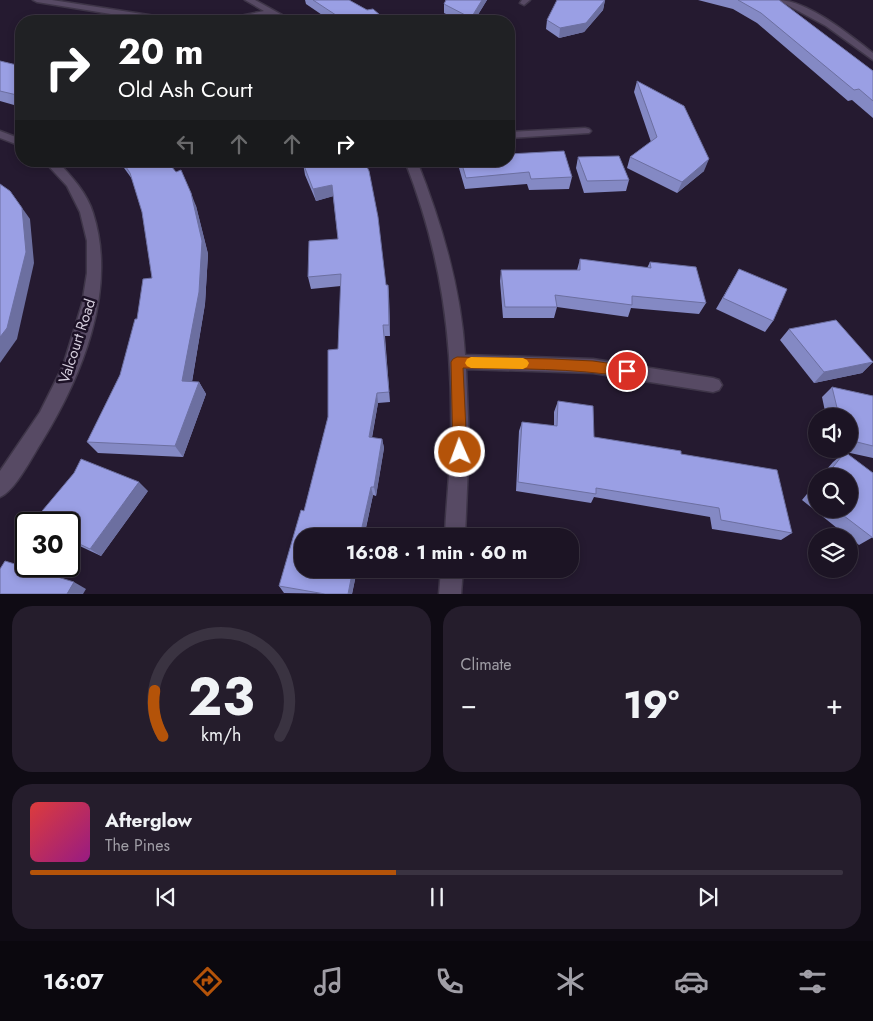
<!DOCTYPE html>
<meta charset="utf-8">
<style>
body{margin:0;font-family:Jost,sans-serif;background:#251d2c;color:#f1f3f6;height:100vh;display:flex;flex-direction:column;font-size:19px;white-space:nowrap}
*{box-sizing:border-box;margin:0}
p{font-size:16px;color:#a09ea6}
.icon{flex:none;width:28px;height:28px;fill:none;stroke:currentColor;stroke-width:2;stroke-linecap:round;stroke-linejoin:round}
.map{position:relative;height:594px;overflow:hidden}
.drawer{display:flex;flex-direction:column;gap:12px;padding:12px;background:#0f0b14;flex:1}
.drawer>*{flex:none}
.banner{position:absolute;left:15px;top:15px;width:500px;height:152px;border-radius:20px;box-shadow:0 2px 8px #0003,0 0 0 1px #3a3341;background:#202124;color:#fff;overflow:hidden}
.buttons{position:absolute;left:808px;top:408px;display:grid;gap:10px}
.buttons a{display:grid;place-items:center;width:50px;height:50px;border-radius:50%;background:#1c1424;box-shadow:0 2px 8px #0003,0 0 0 1px #3a3341;font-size:25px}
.speed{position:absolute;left:15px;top:512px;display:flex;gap:10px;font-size:25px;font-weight:700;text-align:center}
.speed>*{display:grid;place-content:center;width:65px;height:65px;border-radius:50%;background:#1c1424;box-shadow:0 2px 8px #0003,0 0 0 1px #3a3341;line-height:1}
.speed .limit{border:2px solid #111;border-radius:8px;background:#fff;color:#111}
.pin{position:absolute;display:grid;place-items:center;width:42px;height:42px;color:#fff;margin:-21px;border:2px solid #fff;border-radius:50%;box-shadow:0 1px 5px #0007}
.me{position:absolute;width:55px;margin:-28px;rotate:358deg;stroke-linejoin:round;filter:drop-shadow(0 0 4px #0008)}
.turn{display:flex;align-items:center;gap:18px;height:105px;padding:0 20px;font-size:22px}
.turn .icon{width:65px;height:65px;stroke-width:2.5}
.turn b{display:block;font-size:35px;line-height:42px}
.lanes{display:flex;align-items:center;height:48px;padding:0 20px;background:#0003;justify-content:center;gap:25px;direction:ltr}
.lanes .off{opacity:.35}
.big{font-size:38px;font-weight:700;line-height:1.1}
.drawer .widget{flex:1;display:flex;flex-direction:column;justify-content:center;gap:8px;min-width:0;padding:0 18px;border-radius:20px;background:#251d2c}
.drawer .dial{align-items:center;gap:0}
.dial svg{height:130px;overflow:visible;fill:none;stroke:#3a3341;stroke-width:7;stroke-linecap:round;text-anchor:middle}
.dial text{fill:#f1f3f6;stroke:none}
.song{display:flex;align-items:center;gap:15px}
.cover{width:60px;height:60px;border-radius:8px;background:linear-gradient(135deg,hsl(0 70% 55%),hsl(310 70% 35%))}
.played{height:5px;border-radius:2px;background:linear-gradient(90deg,#b45309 45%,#3a3341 45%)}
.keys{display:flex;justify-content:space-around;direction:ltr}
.heat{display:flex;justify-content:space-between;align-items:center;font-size:28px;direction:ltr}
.drawer .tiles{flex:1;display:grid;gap:12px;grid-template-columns:1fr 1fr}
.widget:last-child{grid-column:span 2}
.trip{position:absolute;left:294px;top:528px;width:285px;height:50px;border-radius:20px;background:#1c1424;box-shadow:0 2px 8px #0003,0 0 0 1px #3a3341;font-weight:700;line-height:50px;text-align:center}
.dock{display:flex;height:80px;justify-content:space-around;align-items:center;background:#0b080e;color:#a09ea6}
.dock .icon{width:35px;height:35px}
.dock .current{color:#b45309}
.dock b{font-size:22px;color:#f1f3f6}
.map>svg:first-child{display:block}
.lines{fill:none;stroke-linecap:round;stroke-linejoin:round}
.street-casing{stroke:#3e3548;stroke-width:3}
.street{fill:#574a64;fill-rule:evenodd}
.wall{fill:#8489c4}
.shaded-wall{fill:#6c6fa0}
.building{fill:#9a9fe4;stroke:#6c6fa0}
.route{fill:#b45309;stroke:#753606}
.slow{fill:#f59e0b}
.labels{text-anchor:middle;stroke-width:5;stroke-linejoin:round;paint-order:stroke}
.street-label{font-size:15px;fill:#d6cfde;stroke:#1c1126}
</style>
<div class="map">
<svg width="873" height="594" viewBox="0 0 873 594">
<rect width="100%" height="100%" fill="#251a30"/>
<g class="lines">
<!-- street casing -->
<g class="street-casing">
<g id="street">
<path d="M33,0H52L168,18L172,21H154L37,2Z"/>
<path d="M245,0H255L293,21H283L270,14L242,21H225L226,19L264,11Z"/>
<path d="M522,0H530L524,5L520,3Z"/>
<path d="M778,0C807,0 850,35 873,53V60L826,26Z"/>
<path d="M585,128L589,129L591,131L589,133L509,138V132Z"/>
<path d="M0,131L21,139V146L0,138Z"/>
<path d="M44,161H57C72,177 87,193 93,213C118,291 81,378 41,443C32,457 15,491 0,497V471L40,412L63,366L82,304L87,273V241L80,212L67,186Z"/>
<path d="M405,161H417C442,224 461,288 465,355L593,359L713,378L719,380L722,385L719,390L713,392L593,373L466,369L469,441L465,536H445C446,505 450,473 451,441C453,340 442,256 405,161Z"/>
<path d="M441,569H463L461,594H439Z"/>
</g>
</g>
<!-- street -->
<use href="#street" class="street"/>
</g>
<!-- wall -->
<g class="wall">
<path d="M305,0H349L387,21H331L306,4Z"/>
<path d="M446,0H487L474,21H460L444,13V4Z"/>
<path d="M605,0L603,10L584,32L559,38L546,29L547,20Z"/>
<path d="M698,0H779L873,71V118L852,100L848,101L757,23L733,9Z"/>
<path d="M0,61L21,66V107L0,101Z"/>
<path d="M637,81L704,171L677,193L627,168L630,157L651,142L634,92Z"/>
<path d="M578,157L629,180L626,191L584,193L576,168Z"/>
<path d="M119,161H167L196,206L208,254L205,304L192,382H199L206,394L183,457L98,453L87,442L120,375L137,319L152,278L142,212L132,179Z"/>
<path d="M364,161L386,285H388L389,296L390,336H385L390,402L378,403L372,438L382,439L384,448L376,496L373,495L352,594L284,593L279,586L304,511L328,417L338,349L341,286L311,289L308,277L338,239L333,196L316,201L305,175L303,163Z"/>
<path d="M459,161H509L572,177L569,189L529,190L527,184L465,189L459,168Z"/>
<path d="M580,259L647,268L650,262L706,303L699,314L631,308L628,317L557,307L554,318H503L500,281L501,270H577Z"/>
<path d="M739,269L773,321L765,332L716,309Z"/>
<path d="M789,329L873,362L862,373L814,383L780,340Z"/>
<path d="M832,387L873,396V458L832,449H849V416H826L822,397Z"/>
<path d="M558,401L594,437L681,454L792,533L781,540L712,529L710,517L594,497L591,503L516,491L519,431L522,422L554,426V412Z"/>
<path d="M845,452L873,537L859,545L849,537V536H847L802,500L816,483V509H849V476H821L833,462Z"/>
<path d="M148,491L101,556L69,541V524Z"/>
</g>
<!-- shaded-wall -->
<g class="shaded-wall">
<path d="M482,0H487L474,21H471V18Z"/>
<path d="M605,0L603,10L584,32L559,38L560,28Z"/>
<path d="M21,67V83L14,71Z"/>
<path d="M709,159L704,171L677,193L682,182Z"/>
<path d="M332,185L334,196L316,201L313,189Z"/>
<path d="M10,191L30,219L34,263L17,339L0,363V337Z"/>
<path d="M191,193L196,206L208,254L205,304L190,393L182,381Z"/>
<path d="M388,285L389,296L390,336L389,325Z"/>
<path d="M873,362L862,373L814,383L824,372Z"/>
<path d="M199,382L206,394L183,457L175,446Z"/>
<path d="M377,393L378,403L370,447L369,437Z"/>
<path d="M382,439L384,448L376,496L374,487Z"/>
<path d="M139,482L148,491L101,556L90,549Z"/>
<path d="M371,487L373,495L364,536H360Z"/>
<path d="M353,569H357L352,594H348Z"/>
<path d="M74,582L86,589L83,594H67Z"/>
</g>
<!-- building -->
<g class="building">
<path d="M313,0H349L367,10L373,9L387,21H345Z"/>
<path d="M446,0H482L471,18L444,4Z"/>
<path d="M557,0H605L586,23L560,28L547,20Z"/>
<path d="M738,0H779L873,71V101L859,89L854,90L761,13Z"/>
<path d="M0,61L21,66L14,71L21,73V96L0,91Z"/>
<path d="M637,81L684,106L709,159L682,182L630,157L657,137Z"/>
<path d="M564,151L572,177L531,179L529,172L466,178L461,161H509V154Z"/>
<path d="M619,156L629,180L587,181L578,157Z"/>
<path d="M122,161H167L176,172L181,170L191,193L202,241L199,292L182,381L199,382L175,446L87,442L120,375L135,319H137L143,279L152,278L142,212L130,173Z"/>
<path d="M312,161H364L369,171L378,217L386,285H388L389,325H383L389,392L377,393L369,437L382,439L374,487H371L360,536H302V569H353L348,594H325L279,586L301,510L304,511L328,417V350L338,349L341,274L308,277L309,241L338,239L332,185L313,189L303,163Z"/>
<path d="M0,184L10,191L22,208L26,252L7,328L0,337Z"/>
<path d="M580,259L651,268L650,262L696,267L706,303L632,296V305L555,295L557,307H505L501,270H580Z"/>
<path d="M739,269L787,289L773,321L723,298Z"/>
<path d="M836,320L873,362L824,372L789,329Z"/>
<path d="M832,387L873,396V446L849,440V416H839Z"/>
<path d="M558,401L593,406L594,437L681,451V454L777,470L792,533L721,520L719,508L596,488V494L518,482L522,422L557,426Z"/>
<path d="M845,452L873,473V538L835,509H849V476H826Z"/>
<path d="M81,459L139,482L90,549L69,539V524H35L32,523L74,473Z"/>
<path d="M5,561L74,582L67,594H0V569Z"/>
</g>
<!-- route -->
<path class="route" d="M457,357L552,359L593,361L627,366L632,368L634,371L632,375L627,377C573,368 518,369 463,368L467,452L465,456L460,458L455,456L453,452L451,362L453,359Z"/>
<!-- slow -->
<path class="slow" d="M471,357L523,358L527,360L529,363L527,367L523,369L471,368L467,366L465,363L467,359Z"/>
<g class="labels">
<!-- street labels -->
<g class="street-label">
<text transform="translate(77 341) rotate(-72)" y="5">Valcourt Road</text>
</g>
</g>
</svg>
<div class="buttons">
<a><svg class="icon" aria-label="sound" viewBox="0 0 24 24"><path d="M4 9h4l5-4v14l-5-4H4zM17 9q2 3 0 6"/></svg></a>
<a><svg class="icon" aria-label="search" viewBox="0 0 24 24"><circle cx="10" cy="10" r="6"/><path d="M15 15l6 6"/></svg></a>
<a><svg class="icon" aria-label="layers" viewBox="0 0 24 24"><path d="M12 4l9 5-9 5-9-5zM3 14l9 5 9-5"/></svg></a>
</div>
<div class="speed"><div class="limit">30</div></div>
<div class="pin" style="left:627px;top:371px;background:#d93025"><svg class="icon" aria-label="arrive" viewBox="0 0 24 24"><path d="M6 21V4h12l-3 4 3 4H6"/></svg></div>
<svg class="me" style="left:460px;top:452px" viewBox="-20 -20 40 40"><circle r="17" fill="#b45309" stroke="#fff" stroke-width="3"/><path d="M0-11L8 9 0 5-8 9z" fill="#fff"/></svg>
<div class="trip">16:08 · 1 min · 60 m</div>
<div class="banner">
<div class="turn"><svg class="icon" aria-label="right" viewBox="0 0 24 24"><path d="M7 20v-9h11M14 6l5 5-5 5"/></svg><div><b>20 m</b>Old Ash Court</div></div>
<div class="lanes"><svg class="icon off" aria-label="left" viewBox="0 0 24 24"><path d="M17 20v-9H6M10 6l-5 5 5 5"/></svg><svg class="icon off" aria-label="ahead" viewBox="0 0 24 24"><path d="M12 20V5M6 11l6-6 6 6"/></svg><svg class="icon off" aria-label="ahead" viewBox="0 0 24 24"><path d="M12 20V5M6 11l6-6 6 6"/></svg><svg class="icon" aria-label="right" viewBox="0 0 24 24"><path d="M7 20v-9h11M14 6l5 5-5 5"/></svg></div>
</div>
</div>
<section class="drawer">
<div class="tiles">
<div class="widget dial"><svg viewBox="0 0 100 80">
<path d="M14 69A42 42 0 1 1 86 69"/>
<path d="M14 69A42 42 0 0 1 9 41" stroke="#b45309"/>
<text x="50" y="56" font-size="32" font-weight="700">23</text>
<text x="50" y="72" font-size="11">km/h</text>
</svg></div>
<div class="widget"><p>Climate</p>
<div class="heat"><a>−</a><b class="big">19°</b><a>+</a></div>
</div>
<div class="widget">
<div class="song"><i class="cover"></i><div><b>Afterglow</b><p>The Pines</p></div></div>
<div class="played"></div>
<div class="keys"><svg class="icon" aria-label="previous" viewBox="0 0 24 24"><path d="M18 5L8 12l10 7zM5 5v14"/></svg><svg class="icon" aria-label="pause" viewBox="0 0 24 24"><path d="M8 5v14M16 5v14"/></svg><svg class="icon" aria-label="next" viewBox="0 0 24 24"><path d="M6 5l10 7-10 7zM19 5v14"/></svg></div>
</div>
</div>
</section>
<nav class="dock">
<b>16:07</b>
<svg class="icon current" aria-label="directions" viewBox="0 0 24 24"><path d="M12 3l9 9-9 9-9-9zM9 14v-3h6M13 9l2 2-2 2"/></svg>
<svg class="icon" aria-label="music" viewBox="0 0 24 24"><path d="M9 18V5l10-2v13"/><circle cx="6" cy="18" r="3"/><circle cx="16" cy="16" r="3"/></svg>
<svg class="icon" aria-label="phone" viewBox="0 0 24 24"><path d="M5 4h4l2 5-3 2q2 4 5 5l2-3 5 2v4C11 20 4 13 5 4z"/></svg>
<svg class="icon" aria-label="climate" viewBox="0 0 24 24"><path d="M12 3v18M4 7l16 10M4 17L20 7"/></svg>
<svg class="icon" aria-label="car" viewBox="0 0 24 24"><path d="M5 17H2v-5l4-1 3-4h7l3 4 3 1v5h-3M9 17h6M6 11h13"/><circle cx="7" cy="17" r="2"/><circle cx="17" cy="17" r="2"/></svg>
<svg class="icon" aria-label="filters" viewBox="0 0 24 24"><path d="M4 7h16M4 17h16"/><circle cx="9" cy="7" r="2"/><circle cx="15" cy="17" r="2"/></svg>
</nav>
